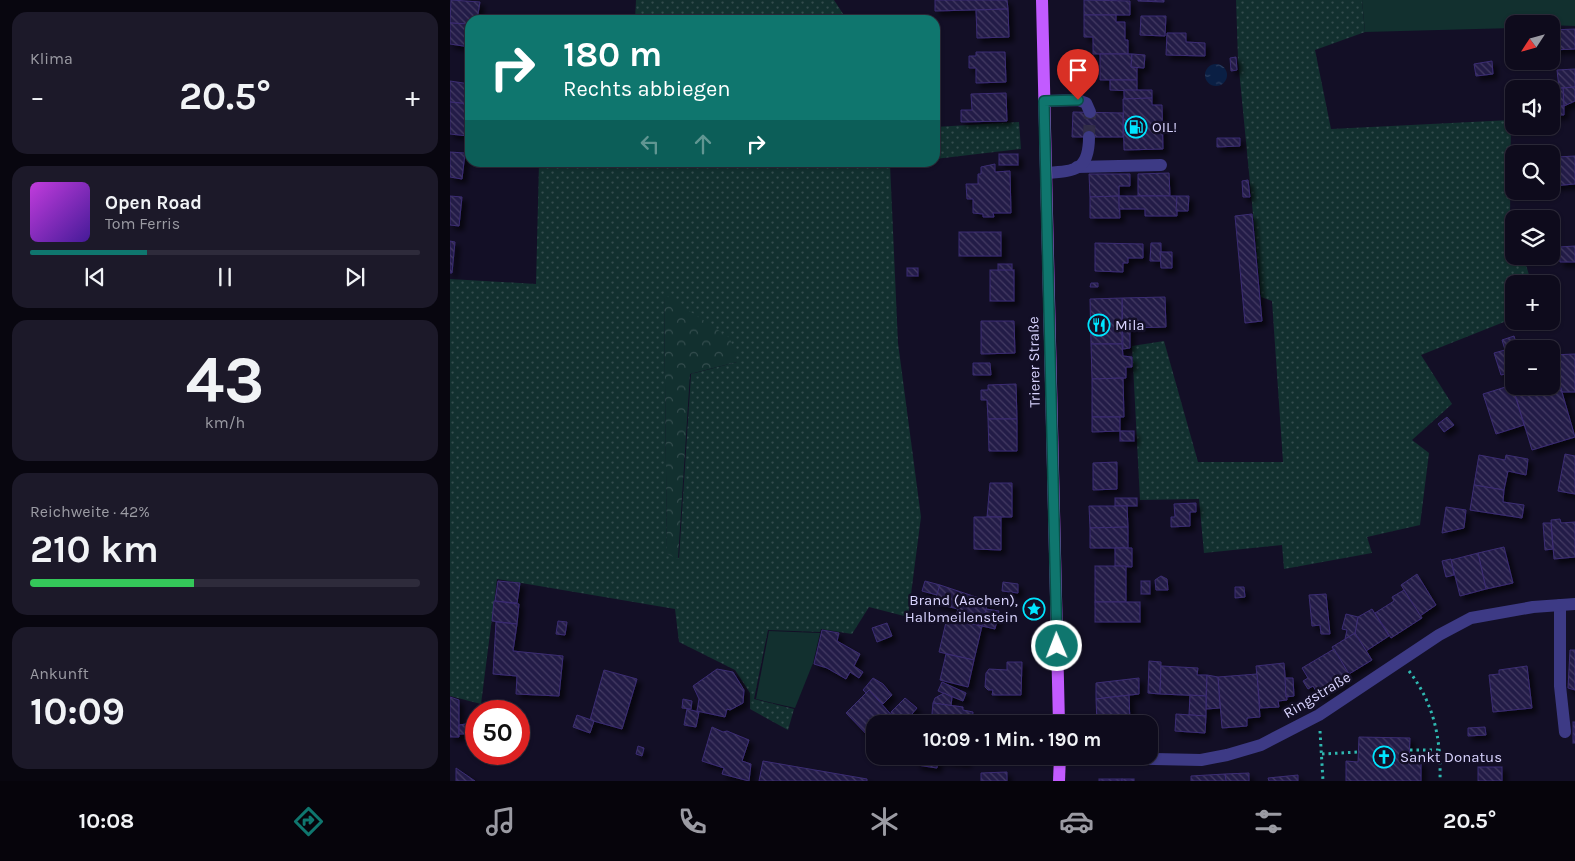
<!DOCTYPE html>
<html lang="de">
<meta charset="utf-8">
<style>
body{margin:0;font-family:Karla,sans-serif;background:#1c1929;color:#f1f3f6;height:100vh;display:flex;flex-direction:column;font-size:19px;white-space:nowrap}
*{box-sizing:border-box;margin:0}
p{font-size:16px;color:#9b9ba3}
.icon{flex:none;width:28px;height:28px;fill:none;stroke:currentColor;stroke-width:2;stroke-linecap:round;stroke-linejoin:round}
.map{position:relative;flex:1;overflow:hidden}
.side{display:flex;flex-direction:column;gap:12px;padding:12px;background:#08060f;width:450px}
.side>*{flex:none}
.hud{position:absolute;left:15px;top:15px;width:475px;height:152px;border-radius:15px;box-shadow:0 1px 4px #0004,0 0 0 1px #2e2b3b;background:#0f766e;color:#fff;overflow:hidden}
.needle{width:32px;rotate:234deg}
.tools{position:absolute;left:1055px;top:15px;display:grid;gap:10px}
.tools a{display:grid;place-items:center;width:55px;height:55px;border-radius:10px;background:#0e0b1c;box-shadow:0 1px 4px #0004,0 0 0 1px #2e2b3b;font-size:25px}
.speed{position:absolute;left:15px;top:700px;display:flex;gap:10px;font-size:25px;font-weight:700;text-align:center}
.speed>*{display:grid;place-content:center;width:65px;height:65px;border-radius:50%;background:#0e0b1c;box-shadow:0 1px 4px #0004,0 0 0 1px #2e2b3b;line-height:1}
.speed .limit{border:8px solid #d22;background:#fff;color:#111}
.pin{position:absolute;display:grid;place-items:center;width:42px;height:42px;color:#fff;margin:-51px -21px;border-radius:50% 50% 50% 0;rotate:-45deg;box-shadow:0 0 5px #0007}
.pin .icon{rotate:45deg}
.me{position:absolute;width:55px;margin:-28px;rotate:359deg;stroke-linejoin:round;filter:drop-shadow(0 0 4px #0008)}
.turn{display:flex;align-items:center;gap:18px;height:105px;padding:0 15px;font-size:22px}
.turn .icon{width:65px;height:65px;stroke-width:2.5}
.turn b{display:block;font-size:35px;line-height:42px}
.lanes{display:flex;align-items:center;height:48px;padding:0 15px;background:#0003;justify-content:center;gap:25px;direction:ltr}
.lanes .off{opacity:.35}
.big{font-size:38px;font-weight:700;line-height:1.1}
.side .tile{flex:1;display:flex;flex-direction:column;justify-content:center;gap:8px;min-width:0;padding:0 18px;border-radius:15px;background:#1c1929}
.side .dial{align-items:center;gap:0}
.dial b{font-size:65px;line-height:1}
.song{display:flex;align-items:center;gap:15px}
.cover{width:60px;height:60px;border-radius:8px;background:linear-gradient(135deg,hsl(290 70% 55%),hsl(260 70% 35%))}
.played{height:5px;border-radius:2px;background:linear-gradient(90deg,#0f766e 30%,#2e2b3b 30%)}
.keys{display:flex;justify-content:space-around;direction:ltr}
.heat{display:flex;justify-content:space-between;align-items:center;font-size:28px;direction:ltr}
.charge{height:8px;border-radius:4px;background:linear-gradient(90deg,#34c759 42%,#2e2b3b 0)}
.trip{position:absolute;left:416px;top:715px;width:292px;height:50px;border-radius:15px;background:#0e0b1c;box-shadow:0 1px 4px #0004,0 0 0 1px #2e2b3b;font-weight:700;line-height:50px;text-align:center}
.dock{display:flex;height:80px;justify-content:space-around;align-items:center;background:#06040b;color:#9b9ba3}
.dock .icon{width:35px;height:35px}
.dock .on{color:#0f766e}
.dock b{font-size:22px;color:#f1f3f6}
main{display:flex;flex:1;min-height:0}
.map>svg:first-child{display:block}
.grass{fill:url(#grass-dots);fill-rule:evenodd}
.forest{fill:url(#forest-crowns)}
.garden{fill:#12302f}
.water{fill:url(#water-ripples)}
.building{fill:url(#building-back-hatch);stroke:#3b2d73;filter:url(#shadow)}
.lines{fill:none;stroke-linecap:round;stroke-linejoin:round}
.minor-tunnel{stroke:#312d47;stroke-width:12;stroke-dasharray:12 6;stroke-linecap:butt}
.path{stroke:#2fb8b0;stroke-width:3;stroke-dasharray:2.5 4;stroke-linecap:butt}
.minor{stroke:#3d3a85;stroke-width:12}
.major{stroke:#c25bff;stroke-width:12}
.route-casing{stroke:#0a4d48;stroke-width:12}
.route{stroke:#0f766e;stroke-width:9}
.labels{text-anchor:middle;stroke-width:5;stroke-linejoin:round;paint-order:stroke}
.poi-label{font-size:15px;fill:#d9d4ff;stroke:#130f26;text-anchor:start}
.street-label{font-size:15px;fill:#d9d4ff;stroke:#130f26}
</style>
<main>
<section class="side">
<div class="tile"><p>Klima</p>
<div class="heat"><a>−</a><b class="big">20.5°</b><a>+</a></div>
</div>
<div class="tile">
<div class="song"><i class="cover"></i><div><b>Open Road</b><p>Tom Ferris</p></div></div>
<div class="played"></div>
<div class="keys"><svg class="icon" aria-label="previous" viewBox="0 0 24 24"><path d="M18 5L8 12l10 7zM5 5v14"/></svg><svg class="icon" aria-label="pause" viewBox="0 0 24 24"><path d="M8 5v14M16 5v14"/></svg><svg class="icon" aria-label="next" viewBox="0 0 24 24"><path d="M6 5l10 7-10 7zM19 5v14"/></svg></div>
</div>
<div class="tile dial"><b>43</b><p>km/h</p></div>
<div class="tile"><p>Reichweite · 42%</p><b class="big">210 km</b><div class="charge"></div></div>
<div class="tile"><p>Ankunft</p><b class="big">10:09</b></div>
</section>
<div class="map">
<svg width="1125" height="781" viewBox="0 0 1125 781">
<defs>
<pattern id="grass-dots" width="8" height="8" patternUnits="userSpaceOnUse" patternTransform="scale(1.25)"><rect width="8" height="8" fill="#12302f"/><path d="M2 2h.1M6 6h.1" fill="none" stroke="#344d4e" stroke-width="1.8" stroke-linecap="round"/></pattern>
<pattern id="forest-crowns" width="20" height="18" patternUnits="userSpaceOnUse" patternTransform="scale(1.25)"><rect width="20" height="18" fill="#12302f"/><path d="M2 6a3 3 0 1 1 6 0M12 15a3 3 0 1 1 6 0" fill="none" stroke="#344d4e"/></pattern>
<pattern id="water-ripples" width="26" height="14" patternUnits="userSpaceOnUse" patternTransform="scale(1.25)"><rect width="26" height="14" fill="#0a1f44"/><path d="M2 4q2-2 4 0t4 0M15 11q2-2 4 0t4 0" fill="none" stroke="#2d3f60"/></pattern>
<pattern id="building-back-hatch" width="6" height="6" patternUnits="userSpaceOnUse" patternTransform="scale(1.25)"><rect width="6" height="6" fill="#241b47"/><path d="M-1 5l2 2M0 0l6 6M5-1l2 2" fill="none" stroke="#433b63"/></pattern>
<filter id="shadow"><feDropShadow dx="4.5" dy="4.5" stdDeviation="2.5" flood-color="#0009"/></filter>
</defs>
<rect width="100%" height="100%" fill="#130f26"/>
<!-- grass -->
<g class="grass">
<path d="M186,0H384L397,20H185Z"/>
<path d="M786,0H912L915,32L865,50L881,129L1061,120L1060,219L1064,230V256H1073L1082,284H1064V318L971,355L1002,404L962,440L979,453L970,525L917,537L922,553L834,569L832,545L754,553L749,499L690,500L682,346L714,341L748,462H833L822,301L811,297L788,59Z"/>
<path d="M569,122L571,149L485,159V127Z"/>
<path d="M89,163H451L440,164L448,343L471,517L458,617L419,607L402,634L371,629L370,632L318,630L304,699L344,709L338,730L300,709V693L285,670L229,642L225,609L47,579L31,704L0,696V279L86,284ZM214,295L287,362L241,374L229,558L217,554Z"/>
</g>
<!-- forest -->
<path class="forest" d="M214,294L280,338L287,362L240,374L228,559L217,554Z"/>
<!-- garden -->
<g class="garden">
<path d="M912,0H1125V26L1064,24V28L915,32Z"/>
<path d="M319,631L370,633L363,663L345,708L306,699Z"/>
</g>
<!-- water -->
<circle class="water" cx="766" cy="75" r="11"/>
<!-- building -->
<g class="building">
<path d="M1,0L30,2L27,20H20V24L0,23Z"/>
<path d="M485,0H557L558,9L485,11Z"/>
<path d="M634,0L680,1V15H634Z"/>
<path d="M688,0H714V2L688,1Z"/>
<path d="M558,9L559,37L527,38L526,10Z"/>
<path d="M634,15H666V22H675V40H678V54H643V37H634Z"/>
<path d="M691,16H716L715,36L690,35Z"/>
<path d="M0,23L20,24V47L0,44Z"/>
<path d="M1125,29V49L1101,50V30Z"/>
<path d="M717,33H736V42L755,43V56L716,55Z"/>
<path d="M526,52H555L556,82L526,83V68H519V56H526Z"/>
<path d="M650,54H682L681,67H687V80H650Z"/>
<path d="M682,54L695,55L694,68L681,67Z"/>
<path d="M786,57L787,70L781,71L780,58Z"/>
<path d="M1042,61L1043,74L1026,76L1024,64Z"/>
<path d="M1125,69V87L1109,88L1107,70Z"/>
<path d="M660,80H687V91L660,90Z"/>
<path d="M0,81L20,84V104L0,102Z"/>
<path d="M1125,87V101L1114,106L1113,88Z"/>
<path d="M1113,88L1114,106L1101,107V89Z"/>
<path d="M674,90H702V98L674,99Z"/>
<path d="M556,93L557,121L511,122V110H522L521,94Z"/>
<path d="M702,98V105H712L713,149L674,150L673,99Z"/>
<path d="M0,102L20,104L18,136L0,134Z"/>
<path d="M1114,106V115H1101V107Z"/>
<path d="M623,112L673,113V137H622Z"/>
<path d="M767,138H790V146L767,147Z"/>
<path d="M0,152L15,153L12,179L0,177Z"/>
<rect x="549" y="154" width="19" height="11"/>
<path d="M1125,156V184L1102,186L1101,164H1108L1107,157Z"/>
<path d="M545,164V172L560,171L561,213H543L544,217H533V214L523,213V199H517L516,184H528V174H531V167Z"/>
<path d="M719,173L720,196H688V174Z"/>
<path d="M639,174H680V186H669V196L640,197Z"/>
<path d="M798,180L800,197H793L792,181Z"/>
<path d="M0,196L12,197L9,226L0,225Z"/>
<path d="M669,196L670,218H640V197Z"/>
<path d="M669,196H727V216H695V209H669Z"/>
<path d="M727,196H739L738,211H726Z"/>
<path d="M802,214L812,321L795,323L785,216Z"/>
<rect x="509" y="232" width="42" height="24"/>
<path d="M0,241L5,242L2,273H0Z"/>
<path d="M645,243L693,244V258H678V263H673V272L645,271Z"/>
<path d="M701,243H711V261H700Z"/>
<path d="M1125,246V262H1110L1109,247Z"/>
<path d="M710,252H722V268H711Z"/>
<rect x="548" y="264" width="14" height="7"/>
<rect x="457" y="268" width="11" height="8"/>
<rect x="540" y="270" width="24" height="31"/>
<path d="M641,283H648V287H640Z"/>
<path d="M715,297L716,327L680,328V348L673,349L672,298Z"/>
<path d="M672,298V344H641L640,299Z"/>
<path d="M531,321H564L565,353L531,354Z"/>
<path d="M1064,336L1068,349H1064V372H1062L1052,340Z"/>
<path d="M641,344H672L673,356L682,357V367H676V378L642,379Z"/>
<path d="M1055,350L1062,372L1051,375L1044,353Z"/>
<path d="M1125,354V392H1112L1101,355Z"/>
<path d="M523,363H540L541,375H523Z"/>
<path d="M1107,375L1125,437L1082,450L1063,388L1071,386H1101V377Z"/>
<path d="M673,378L674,417H642V379Z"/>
<path d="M566,384L567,419H538L537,400H531V390H538V385Z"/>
<path d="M1062,385L1074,425L1046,434L1033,394Z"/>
<path d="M642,417H670V431L642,432Z"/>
<path d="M997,417L1004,425L994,432L988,424Z"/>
<path d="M538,419H567V451H539Z"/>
<rect x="670" y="431" width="14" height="10"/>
<path d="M1115,454L1125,456V494L1108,491Z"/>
<path d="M1029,455L1055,460L1056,455L1078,459L1076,475L1058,471L1054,490L1024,485Z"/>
<path d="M667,462V489L643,490V463Z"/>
<path d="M540,483H562V517H537Z"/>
<path d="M1024,485L1054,490L1053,502L1074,505L1072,518L1020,510Z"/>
<rect x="665" y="498" width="22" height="8"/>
<path d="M746,503V512H740V526L721,527V517H725L724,504Z"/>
<path d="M639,506H677L678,527L640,528Z"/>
<path d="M996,507L1016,510L1014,528L992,533Z"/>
<path d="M524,517H551V550L524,549Z"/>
<path d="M1110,519L1111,523L1125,522V557L1104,559L1101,520Z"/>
<path d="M1093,523H1101L1103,549L1095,550Z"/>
<path d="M678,527V548H640V528Z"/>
<path d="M1054,547L1063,583L1036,589L1028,553Z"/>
<path d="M665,548H682V567L665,566Z"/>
<path d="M1028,553L1036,589L1010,596L1001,560Z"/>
<path d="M1001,559L1004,575L996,577L992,561Z"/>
<rect x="645" y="566" width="31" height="36"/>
<path d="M967,574L986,605L970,616L951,585Z"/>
<path d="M711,576L717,579L718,590H706L705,580Z"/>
<path d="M48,581L70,583L67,603L45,601Z"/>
<path d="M475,581L490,585L487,595L472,591Z"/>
<rect x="691" y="581" width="9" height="13"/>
<path d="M553,582L568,584V593L552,591Z"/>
<path d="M490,585L538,601L532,626L505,620L508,609L484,603Z"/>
<path d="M785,587H794L795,597L785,598Z"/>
<path d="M954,590L972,618L941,638L925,613L944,601L942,597Z"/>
<path d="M876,594L880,634H871L870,625L862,626L859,595Z"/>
<path d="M44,601L69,604L67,624L42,621Z"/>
<rect x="645" y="602" width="45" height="20"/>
<path d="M536,609L549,611L545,629L532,626Z"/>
<path d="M922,609L939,636L916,651L905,633L908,617Z"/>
<path d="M896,614L908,617L905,633L895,639L897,630L892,629Z"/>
<path d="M497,618L532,626L524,660L489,652Z"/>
<path d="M108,621L117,622L115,635L106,634Z"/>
<path d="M46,622L67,624L63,651L113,656L109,696L66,694L67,676L43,674Z"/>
<path d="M437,623L442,636L427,642L422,628Z"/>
<path d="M372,630L389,633L387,641L410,654L404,666L413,672L409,678L400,672L396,679L377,668L364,664Z"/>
<path d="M905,633L922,660L899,674L882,647Z"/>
<path d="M884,649L899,674L894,677L896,680L869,696L863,686L858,689L853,681L858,678L852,668Z"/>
<path d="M1120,650H1125V690L1118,688Z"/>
<path d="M496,654L524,660L518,687L490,680Z"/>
<path d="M699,661L711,662L710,694L698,693Z"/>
<path d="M557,662H572L571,695H542L543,690H538L535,687L536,673L539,669L557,670Z"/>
<path d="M834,663L837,700L828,701L829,707L810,708L806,666Z"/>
<path d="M711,666L748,668L747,675H757L756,696L710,694Z"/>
<path d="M1077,666L1082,708L1043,712L1039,675L1049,674V670Z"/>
<path d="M267,669L283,672L294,690L293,703L280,710L277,709L275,717L247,711L249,699L243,686Z"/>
<path d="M154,670L187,679L172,729L140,720Z"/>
<path d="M807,674L810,717L797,718V726L772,728L768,677Z"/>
<path d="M757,675L768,677L770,708L756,709Z"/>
<path d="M423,678L433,684L442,695L433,704L419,690L416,693L413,690Z"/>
<path d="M689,678V694L646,699V683Z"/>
<path d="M835,678H843L844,696L836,697Z"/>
<path d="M492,682L516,693L513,701L488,691Z"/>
<path d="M419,690L446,720L442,724H425L424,742L396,713Z"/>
<path d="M494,693L502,697L501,706L483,703L485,698Z"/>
<path d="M679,695L680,724H647L646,699Z"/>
<path d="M740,695L756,696V716L739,715Z"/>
<path d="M0,697L9,700V737H0Z"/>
<path d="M455,698L467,708L462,714L464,716L463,724H449L441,712Z"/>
<path d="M233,699L242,701L241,709L232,708Z"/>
<path d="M483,703L513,707V710L523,712L522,724L498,722L481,724Z"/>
<path d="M237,709L249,712L246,727L234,725Z"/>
<path d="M726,714L756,716L755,733L725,731Z"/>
<path d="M127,715L144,721L140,733L123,727Z"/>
<rect x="1123" y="722" width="2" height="21"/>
<path d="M16,724V734H9V725Z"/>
<path d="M262,727L273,732L277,731L299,740L292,761L301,764L299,781L272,774L274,768L252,761Z"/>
<path d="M1035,727L1036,735L1018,736V728Z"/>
<path d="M909,737L960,738L959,761L971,762V781H896V761L908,762Z"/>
<path d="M188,746L194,748L192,756L186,754Z"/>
<path d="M468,756H488L487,768L467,765Z"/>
<path d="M488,756H517L516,763L488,759Z"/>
<path d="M313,761L417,779V781H309Z"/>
<rect x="1028" y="767" width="24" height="14"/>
<path d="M6,768L25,781H6Z"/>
<path d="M557,772V781H531V773Z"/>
<path d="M799,773V781H776L775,774Z"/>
<path d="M775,774L776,781H741V776Z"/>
<path d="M848,775V781H819L818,778Z"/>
<rect x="649" y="779" width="23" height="2"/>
<rect x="672" y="779" width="12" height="2"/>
</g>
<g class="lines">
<!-- minor-tunnel -->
<path class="minor-tunnel" d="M639,137L640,112"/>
<!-- path -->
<g class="path">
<path d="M959,671C985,705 991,740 990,781"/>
<path d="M870,731L873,781"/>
<path d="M960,750H990"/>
<path d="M872,754L909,752"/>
</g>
<!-- minor -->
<g class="minor">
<path d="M594,101L628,100L636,103L640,112"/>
<path d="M627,167L711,165"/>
<path d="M597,173C626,171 639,170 639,137"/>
<path d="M1110,605V686L1115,732"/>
<path d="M610,757L751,760L777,755L811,745L869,715L989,635L1021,618L1083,607L1125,604"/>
</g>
<!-- major -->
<g class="major">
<path d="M592,0L609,724"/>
<path d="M609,781L610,756"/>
</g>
</g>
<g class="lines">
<!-- route casing -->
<g class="route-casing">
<path id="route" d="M607,646L594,101L628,100"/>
</g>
<!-- route -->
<use href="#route" class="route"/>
</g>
<!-- icons -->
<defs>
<g id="fuel-ring" transform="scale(1.125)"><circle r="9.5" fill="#130f26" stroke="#00e5ff" stroke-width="1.5"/><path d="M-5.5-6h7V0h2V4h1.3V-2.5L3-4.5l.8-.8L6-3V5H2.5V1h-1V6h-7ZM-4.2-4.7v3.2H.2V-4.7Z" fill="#00e5ff"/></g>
<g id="restaurant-ring" transform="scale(1.125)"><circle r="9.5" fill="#130f26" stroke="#00e5ff" stroke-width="1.5"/><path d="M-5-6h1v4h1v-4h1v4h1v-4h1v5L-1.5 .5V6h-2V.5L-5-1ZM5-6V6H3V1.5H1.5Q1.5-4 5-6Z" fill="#00e5ff"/></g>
<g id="sight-ring" transform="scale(1.125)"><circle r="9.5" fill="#130f26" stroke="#00e5ff" stroke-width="1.5"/><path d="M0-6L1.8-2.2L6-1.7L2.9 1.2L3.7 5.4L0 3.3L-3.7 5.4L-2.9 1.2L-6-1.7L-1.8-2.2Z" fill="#00e5ff"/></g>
<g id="church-ring" transform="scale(1.125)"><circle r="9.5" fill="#130f26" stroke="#00e5ff" stroke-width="1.5"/><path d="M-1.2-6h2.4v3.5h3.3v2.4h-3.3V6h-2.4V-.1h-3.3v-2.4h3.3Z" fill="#00e5ff"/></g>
</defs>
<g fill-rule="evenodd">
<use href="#fuel-ring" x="686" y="127"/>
<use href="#restaurant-ring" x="649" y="325"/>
<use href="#sight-ring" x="584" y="609"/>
<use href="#church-ring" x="934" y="757"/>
</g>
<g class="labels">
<!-- poi labels -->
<g class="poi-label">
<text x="702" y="132">OIL!</text>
<text x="665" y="330">Mila</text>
<text x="568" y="605" text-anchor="end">Brand (Aachen),<tspan x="568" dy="17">Halbmeilenstein</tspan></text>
<text x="950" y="762">Sankt Donatus</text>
</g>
<!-- street labels -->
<g class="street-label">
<text transform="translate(584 362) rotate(-91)" y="5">Trierer Straße</text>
<text transform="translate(867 695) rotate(-31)" y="5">Ringstraße</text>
</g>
</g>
</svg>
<div class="tools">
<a><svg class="needle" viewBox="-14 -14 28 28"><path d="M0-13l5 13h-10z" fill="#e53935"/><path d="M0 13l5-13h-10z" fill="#9b9ba3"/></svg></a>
<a><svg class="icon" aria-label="sound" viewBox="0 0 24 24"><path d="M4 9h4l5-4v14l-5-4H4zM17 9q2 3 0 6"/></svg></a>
<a><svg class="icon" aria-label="search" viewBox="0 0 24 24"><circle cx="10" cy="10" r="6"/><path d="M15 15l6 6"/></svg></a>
<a><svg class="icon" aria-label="layers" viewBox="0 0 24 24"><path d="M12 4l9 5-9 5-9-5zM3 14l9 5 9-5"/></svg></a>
<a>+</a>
<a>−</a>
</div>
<div class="speed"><div class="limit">50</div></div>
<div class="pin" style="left:628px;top:100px;background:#d93025"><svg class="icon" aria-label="arrive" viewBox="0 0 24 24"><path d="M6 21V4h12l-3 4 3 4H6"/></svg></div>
<svg class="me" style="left:607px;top:646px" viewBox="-20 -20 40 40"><circle r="17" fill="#0f766e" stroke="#fff" stroke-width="3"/><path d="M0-11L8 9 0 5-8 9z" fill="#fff"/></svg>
<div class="trip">10:09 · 1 Min. · 190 m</div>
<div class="hud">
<div class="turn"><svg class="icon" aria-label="right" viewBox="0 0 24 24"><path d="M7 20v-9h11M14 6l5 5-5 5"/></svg><div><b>180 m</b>Rechts abbiegen</div></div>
<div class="lanes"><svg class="icon off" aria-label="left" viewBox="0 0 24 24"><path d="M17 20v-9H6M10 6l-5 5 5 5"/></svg><svg class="icon off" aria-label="ahead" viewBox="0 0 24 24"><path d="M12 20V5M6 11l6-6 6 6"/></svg><svg class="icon" aria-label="right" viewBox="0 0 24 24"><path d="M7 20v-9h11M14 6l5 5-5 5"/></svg></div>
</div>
</div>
</main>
<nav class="dock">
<b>10:08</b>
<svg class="icon on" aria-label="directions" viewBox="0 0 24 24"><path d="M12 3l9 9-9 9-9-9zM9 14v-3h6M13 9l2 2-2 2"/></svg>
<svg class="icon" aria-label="music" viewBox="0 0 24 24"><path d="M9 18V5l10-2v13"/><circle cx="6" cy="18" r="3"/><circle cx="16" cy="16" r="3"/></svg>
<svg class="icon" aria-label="phone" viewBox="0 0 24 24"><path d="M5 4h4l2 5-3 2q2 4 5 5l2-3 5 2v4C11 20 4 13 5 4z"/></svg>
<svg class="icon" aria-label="climate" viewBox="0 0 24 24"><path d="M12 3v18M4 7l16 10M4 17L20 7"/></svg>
<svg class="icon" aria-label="car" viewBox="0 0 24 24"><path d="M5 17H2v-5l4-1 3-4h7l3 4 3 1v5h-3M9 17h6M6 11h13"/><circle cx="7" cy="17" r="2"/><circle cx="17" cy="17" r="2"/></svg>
<svg class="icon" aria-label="filters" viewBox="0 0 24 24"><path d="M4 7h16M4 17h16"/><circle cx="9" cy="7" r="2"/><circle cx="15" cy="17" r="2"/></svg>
<b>20.5°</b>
</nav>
